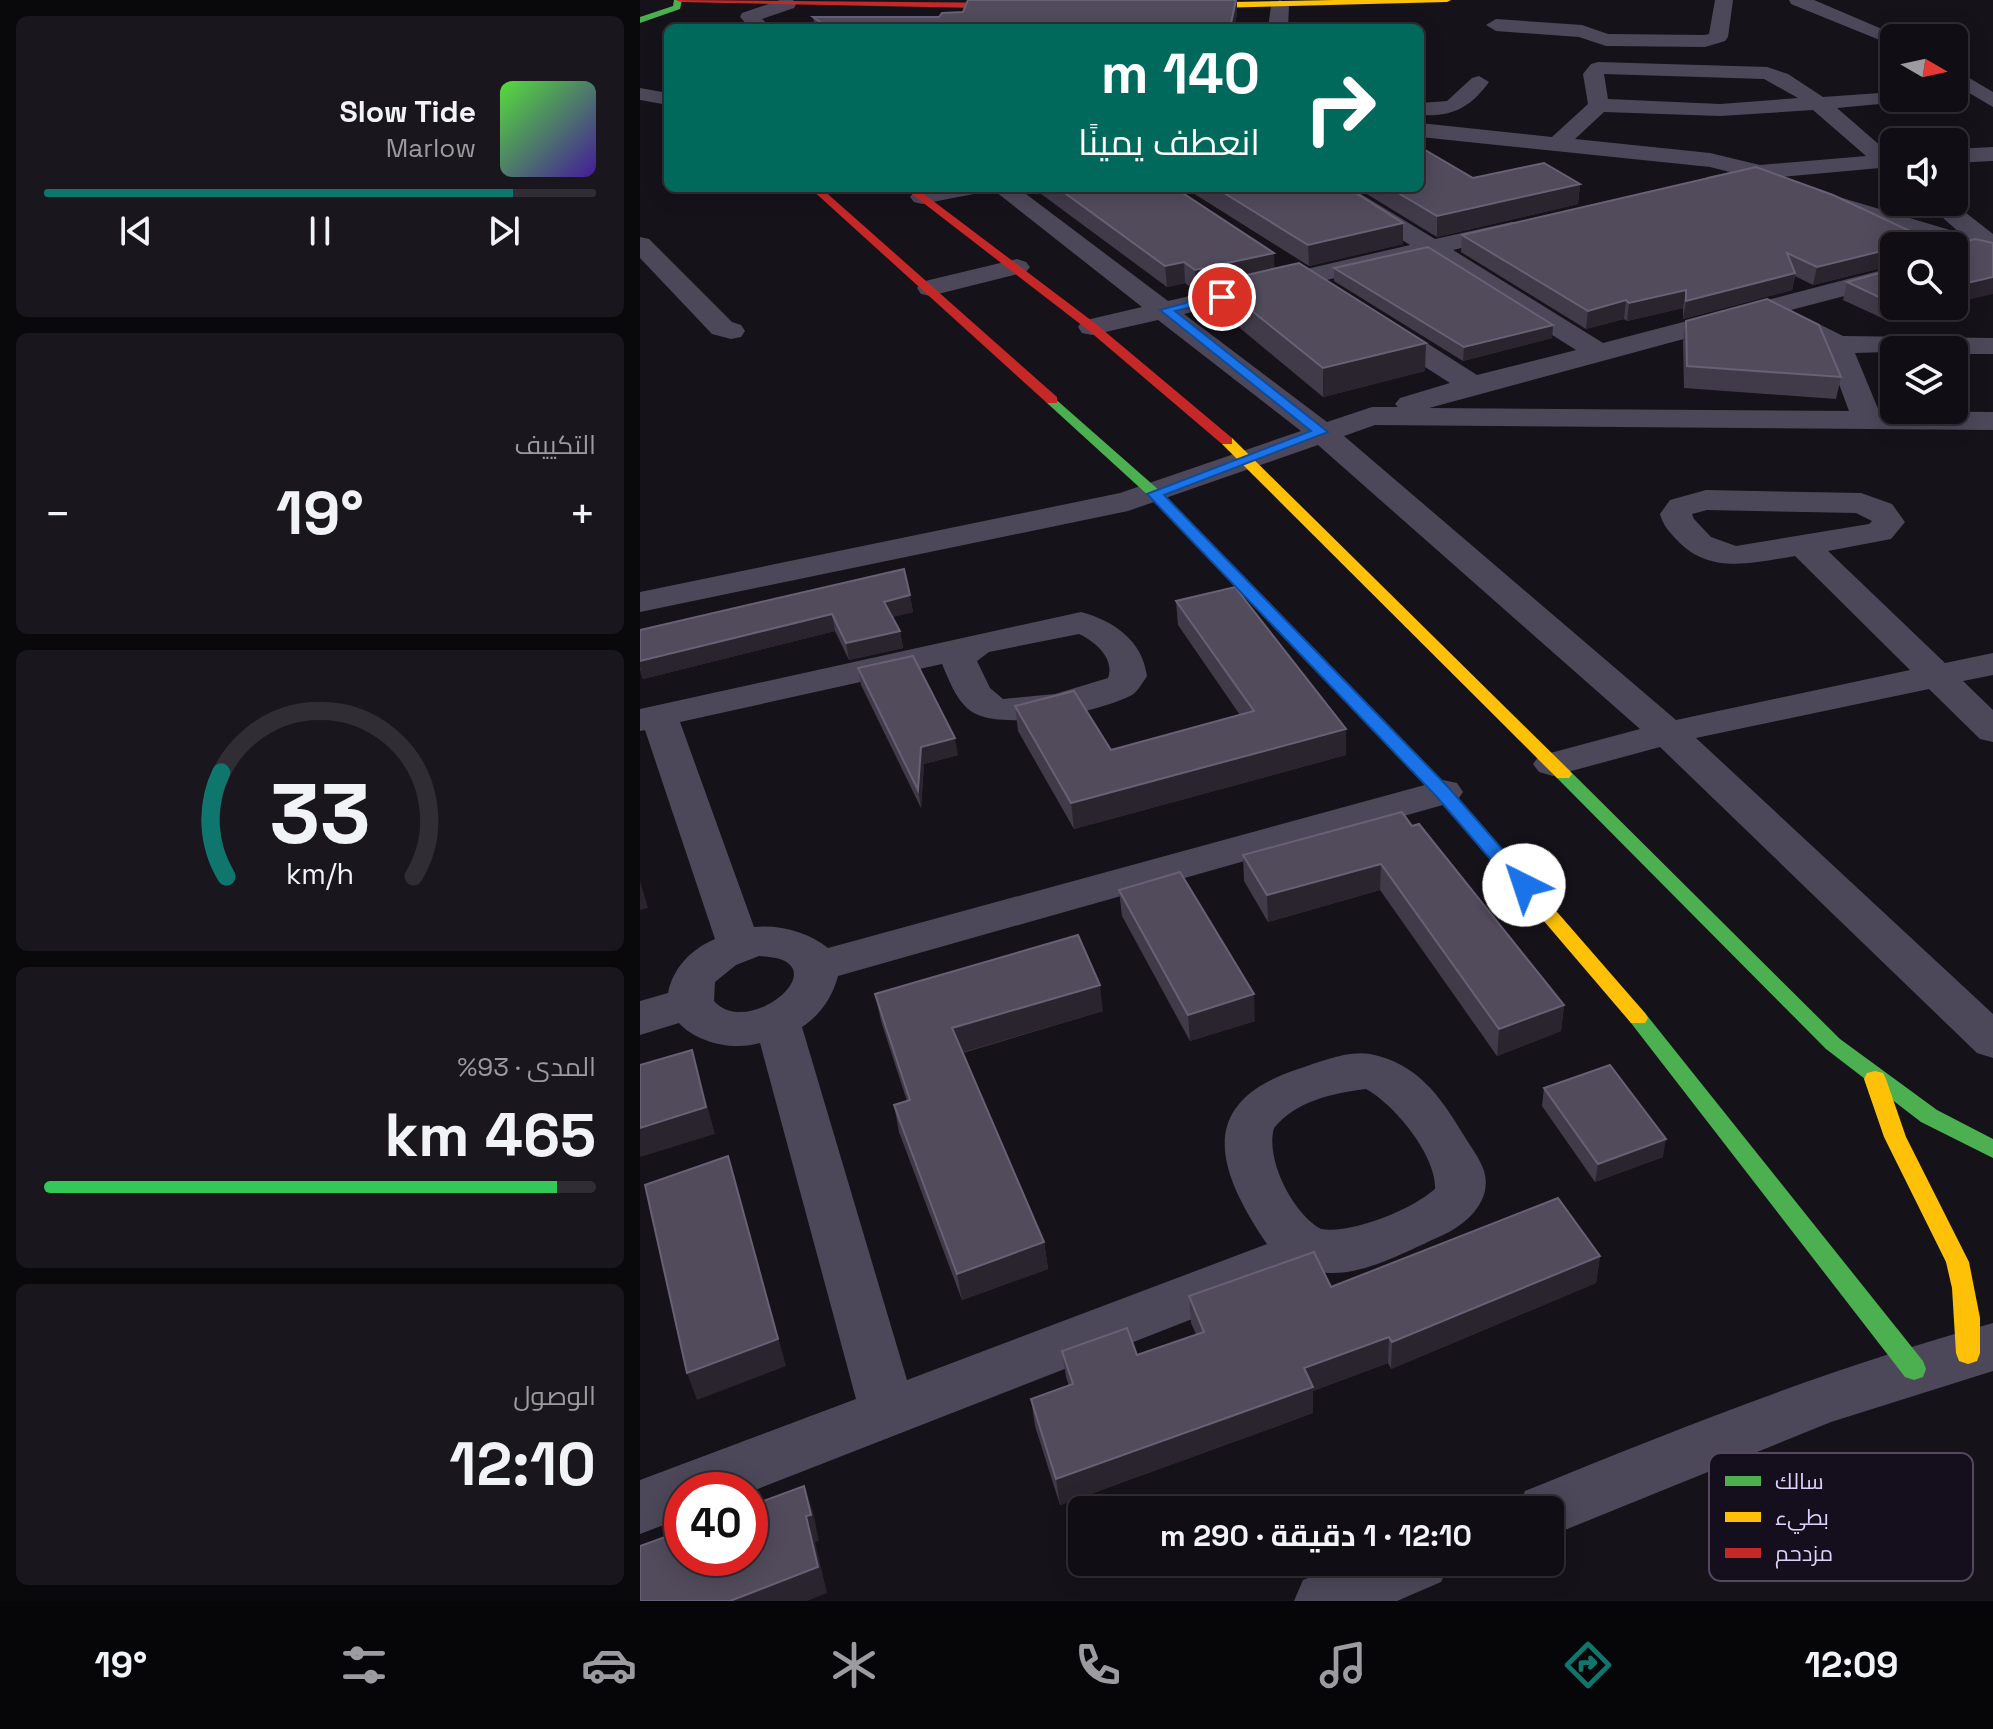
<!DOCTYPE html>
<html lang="ar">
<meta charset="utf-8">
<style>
body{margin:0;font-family:"Space Grotesk",Cairo,sans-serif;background:#19171d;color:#f1f3f6;direction:rtl;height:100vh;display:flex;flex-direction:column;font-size:30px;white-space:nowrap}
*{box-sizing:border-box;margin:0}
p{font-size:26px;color:#9c9ca0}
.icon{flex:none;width:44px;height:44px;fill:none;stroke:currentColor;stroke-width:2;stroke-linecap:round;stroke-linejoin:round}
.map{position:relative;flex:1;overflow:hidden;direction:ltr}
.details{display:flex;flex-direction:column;gap:16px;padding:16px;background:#09080b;width:640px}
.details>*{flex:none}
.hud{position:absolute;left:24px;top:24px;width:760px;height:168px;border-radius:12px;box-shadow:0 4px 20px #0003,0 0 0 2px #302e34;direction:rtl;background:#00695c;color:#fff;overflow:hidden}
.needle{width:52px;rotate:99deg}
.buttons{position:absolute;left:1240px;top:24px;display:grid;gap:16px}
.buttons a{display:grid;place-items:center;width:88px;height:88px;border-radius:12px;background:#100e14;box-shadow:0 4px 20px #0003,0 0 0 2px #302e34;font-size:40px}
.speed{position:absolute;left:24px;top:1472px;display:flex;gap:16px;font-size:40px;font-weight:700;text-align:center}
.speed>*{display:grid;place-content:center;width:104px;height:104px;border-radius:50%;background:#100e14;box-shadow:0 4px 20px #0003,0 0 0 2px #302e34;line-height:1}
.speed .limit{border:12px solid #d22;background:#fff;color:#111}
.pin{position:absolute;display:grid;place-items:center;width:68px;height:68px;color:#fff;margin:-34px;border:4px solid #fff;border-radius:50%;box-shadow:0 2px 8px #0007}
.me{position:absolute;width:88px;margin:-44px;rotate:319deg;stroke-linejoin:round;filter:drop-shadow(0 0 6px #0008)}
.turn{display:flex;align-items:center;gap:28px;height:168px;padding:0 32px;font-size:36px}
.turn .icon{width:104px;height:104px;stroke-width:2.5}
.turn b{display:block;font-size:56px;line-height:68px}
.big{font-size:60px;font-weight:700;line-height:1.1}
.details .widget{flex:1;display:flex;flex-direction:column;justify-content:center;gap:12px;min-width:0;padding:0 28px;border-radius:12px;background:#19171d}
.details .dial{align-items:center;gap:0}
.dial svg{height:208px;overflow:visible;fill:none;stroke:#302e34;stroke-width:7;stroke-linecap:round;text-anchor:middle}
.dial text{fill:#f1f3f6;stroke:none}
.song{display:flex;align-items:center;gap:24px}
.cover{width:96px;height:96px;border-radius:12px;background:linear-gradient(135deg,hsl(110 70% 55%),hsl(260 70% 35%))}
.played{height:8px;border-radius:4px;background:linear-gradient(90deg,#0f766e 85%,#302e34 85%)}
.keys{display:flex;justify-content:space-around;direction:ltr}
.heat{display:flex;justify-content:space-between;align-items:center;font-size:44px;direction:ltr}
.charge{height:12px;border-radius:6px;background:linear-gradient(90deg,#34c759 93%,#302e34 0)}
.trip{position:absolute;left:428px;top:1496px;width:496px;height:80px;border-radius:12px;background:#100e14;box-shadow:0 4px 20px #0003,0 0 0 2px #302e34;font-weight:700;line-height:80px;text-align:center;direction:rtl}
.menu{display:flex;height:128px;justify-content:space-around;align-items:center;background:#060608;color:#9c9ca0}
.menu .icon{width:56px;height:56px}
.menu .selected{color:#0f766e}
.menu b{font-size:36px;color:#f1f3f6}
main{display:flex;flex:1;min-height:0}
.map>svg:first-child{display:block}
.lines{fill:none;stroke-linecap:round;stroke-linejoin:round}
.street{fill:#4c4859;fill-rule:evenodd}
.fast{fill:#4caf50;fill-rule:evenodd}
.slow{fill:#ffc107;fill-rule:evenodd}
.jam{fill:#c62828;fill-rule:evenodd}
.wall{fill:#413b49}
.shaded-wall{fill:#29242e}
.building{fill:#524b5c;stroke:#686075;stroke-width:2}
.route{fill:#1a73e8;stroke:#114b97;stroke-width:2}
.key{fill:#150f1d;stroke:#52495f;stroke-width:2}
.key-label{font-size:22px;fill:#dfd1f9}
</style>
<main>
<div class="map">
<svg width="1353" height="1601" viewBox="0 0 1353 1601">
<rect width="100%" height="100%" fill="#16121a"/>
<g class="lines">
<!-- street -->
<g class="street">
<path d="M140,0H153L156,4L154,8L122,19L132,28H110L100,17L102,13Z"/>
<path d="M640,0L649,6L648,28H628L631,6Z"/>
<path d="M1075,0H1093L1088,37L1085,41L1065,47L966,46L939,37L856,31L846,25L856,19L942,25L968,34L1064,35L1069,34Z"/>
<path d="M1149,0H1174L1263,38H1254V45L1247,43L1151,4Z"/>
<path d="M958,62L1127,67L1148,74L1183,97L1254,92V98H1265L1261,102L1197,108L1250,154L1254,153V175L1240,168L1119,179L1075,189L1067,187L1063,182L1067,177L1090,172L1070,167L780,137V123L912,137L948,104L943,74L951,64ZM964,74L1124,79L1158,98L1080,104L968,99ZM1173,110L1226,156L1120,165L1070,153L935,139L964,112L1080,116Z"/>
<path d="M1314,69L1353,92V107L1314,84Z"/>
<path d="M839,76L849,82C830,108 812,117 780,115V103L807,101L832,78Z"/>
<path d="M0,88L28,93V105L0,100Z"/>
<path d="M1353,147V161L1314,163V149Z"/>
<path d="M292,188H343L339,193L282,204L274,202L270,197L274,192Z"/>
<path d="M351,188H378L528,301L770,245L683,188H711L795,239L872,222L881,224L884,229L881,234L813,250L963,343L1254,267V283L1151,310L1203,336L1353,338V354H1314V350L1215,353L1239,411L1353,412V430L735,425L704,436L1036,720L1270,670L1155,556C1113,563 1069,575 1037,540C1029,532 1023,525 1020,514L1030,500L1066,490L1221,493L1252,504L1265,522L1251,539L1188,551L1305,663L1353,653V675L1323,681L1353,710V742L1340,739L1289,689L1056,738L1353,1014V1058L1337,1053L1020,747L913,776L899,772L893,764L899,756L1000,729L678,445L488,511L0,612V592L480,493L661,431L518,320L452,335L442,333L438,327L442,321L502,307ZM787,256L936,350L837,375L749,319H729L725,325L729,331L810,383L760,398L755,404L758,407H732L687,422L544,314ZM1125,317L1186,349L1209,411L789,408ZM1067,510L1216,513L1232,521L1229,524L1096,546L1071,537L1054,519L1052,514Z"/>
<path d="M1199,197L1320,233L1285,202H1312L1353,234V256L1272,236L1191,209L1187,204L1191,199Z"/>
<path d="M0,237L9,239L92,322L101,325L105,331L101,337L91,339L72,334L0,258Z"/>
<path d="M377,259L386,262L390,267L386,272L290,296L281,294L277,288L281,282Z"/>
<path d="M441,612C474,621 502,640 507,676C503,682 498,691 492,695C460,712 369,730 336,714C318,706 309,680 302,664L40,722L114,927C139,924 169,932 188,948L803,780L817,783L823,792L817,801L198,976C192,998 181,1014 162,1027L267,1380L627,1244C577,1170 554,1103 658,1069C679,1062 708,1050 730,1054C777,1063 800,1096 823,1134C830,1146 840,1158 844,1171C853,1201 826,1225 801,1236C764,1252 716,1281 675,1271L110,1492L42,1490V1518L0,1534V1480L216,1399L120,1043C94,1051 57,1043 39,1023L0,1035V1001L28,993C33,968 51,949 75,939L5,730L0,731V709ZM439,634C456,642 475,659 468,678L415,694L363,699L350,688L337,661L349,652ZM119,956C129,957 141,957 149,964C173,985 103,1034 74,1001L75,982L96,965ZM726,1089C754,1104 797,1156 795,1189C771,1210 712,1234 681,1229C653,1214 625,1159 634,1128C656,1101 693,1093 726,1089Z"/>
<path d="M1353,1323V1371L1191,1422L910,1536V1510H876L885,1491C1039,1428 1193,1367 1353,1323Z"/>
<path d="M708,1562H810L801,1582L757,1601H654L663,1580Z"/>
</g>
<!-- fast -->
<g class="fast">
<path d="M34,0H42L40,9L0,23V17L33,6Z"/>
<path d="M412,396L520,491L712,688L714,692L712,696H700L510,497L407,403L405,400Z"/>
<path d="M923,769L929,770L1200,1039L1297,1110L1353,1139V1158L1281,1122L1186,1049L917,778L914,774Z"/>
<path d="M998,1011L1005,1013L1283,1361L1286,1369L1283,1377L1274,1380L1265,1377L991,1023L988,1018L991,1013Z"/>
</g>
<!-- slow -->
<g class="slow">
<path d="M695,0H811L807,2L538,9L534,6L538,3Z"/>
<path d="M587,437L592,438L929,770L932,774L929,778H917L582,444V438Z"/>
<path d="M706,687L712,688L809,788L1005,1013L1008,1018L1005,1023H991L797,796L700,696L698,692L700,688Z"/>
<path d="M1235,1071L1243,1073L1246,1079L1266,1137L1329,1262L1340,1318V1353L1337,1361L1328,1364L1319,1361L1316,1353L1312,1288L1306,1262L1244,1137L1224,1079L1227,1073Z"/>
</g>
<!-- jam -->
<g class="jam">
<path d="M36,0L385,3L389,6L385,9L40,2Z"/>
<path d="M170,188H181L417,397V403H407Z"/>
<path d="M264,188H276L456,324L592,438V444H582L448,330Z"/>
</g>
</g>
<!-- wall -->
<g class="wall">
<path d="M328,0H597V13L594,28H175L173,17H299L323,12Z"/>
<path d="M833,178L940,184L938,204L797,237L717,188H780Z"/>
<path d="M393,188H535L634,269L785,371L683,397L577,309L576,287L556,292L545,283L527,287Z"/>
<path d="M545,188H708L763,244L669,266Z"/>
<path d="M822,235L1254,246V265L1173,285L1155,276L1152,290L1043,319V308L987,321L984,319L946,329L821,252Z"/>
<path d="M694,268L913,325L912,338L823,361L694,281Z"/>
<path d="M1254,269V306H1299L1242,318L1203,300L1207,282Z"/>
<path d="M1046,321L1201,377L1196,399L1044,388L1043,342Z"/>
<path d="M264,569L273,612L252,617L260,631L263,648L209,660L195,631L3,679L0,669V630Z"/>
<path d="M536,601L706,729V755L434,829L378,731L375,706L471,750L600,715L538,625Z"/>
<path d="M218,668L318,755L284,764L281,808L221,685Z"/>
<path d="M772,826L924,1005L921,1031L857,1056L740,890L628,922L604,881L603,855Z"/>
<path d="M479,890L615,1021L550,1041L482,916Z"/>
<path d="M235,994L463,1011L323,1053L404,1242L408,1269L322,1300L259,1132L254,1105L267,1101L241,1021Z"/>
<path d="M904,1088L1023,1157L955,1182L902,1106Z"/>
<path d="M960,1256L956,1283L751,1369L748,1363L673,1391V1413L420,1505L395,1426L391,1399L429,1386L426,1377L422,1351L497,1355L556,1334L551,1323L549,1296L691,1287Z"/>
</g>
<!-- shaded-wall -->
<g class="shaded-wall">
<path d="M596,0H597V13L594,28H590Z"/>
<path d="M940,184L938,204L797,237V216Z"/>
<path d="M763,223V244L669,266L668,245Z"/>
<path d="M1254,248V265L1173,285L1177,267Z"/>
<path d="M634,253L635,274L576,282V287L556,292L555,270Z"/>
<path d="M544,262L545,283L527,287L525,266Z"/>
<path d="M1155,273L1152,290L1043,319L1046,301Z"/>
<path d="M1353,277V294L1314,303V286Z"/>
<path d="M1046,290L1043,308L987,321L989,303Z"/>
<path d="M1254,298V306H1299L1242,318L1245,300Z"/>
<path d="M986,300L984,319L946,329L948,311Z"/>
<path d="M913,325L912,338L823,361L824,347Z"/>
<path d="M786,343L785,371L683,397V368Z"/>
<path d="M270,595L273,612L247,618L244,602Z"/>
<path d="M192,614L195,631L3,679L0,667V661Z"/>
<path d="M260,631L263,648L209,660L206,643Z"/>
<path d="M706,729V755L434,829L431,803Z"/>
<path d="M315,738L318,755L284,764L281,808L278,790L281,747Z"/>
<path d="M741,864L740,890L628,922L627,895Z"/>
<path d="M0,881L8,908L0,910Z"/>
<path d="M460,985L463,1011L317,1054L312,1028Z"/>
<path d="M614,994L615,1021L550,1041L548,1015Z"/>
<path d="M924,1005L921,1031L857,1056L859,1029Z"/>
<path d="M52,1050L75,1134L0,1157V1128Z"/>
<path d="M1026,1139L1023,1157L955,1182L958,1164Z"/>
<path d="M88,1156L146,1366L57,1400L47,1373Z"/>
<path d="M404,1242L408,1269L322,1300L317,1274Z"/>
<path d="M960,1256L956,1283L751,1369L752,1342Z"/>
<path d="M749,1337L748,1363L673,1391V1413L420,1505L416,1479L664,1368Z"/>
<path d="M164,1486L173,1512L179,1541L175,1542L187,1593L167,1601H90L166,1516Z"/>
</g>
<!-- building -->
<g class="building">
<path d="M328,0H596L590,28H189L173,17H299L302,13L323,12Z"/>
<path d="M780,147L833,178L904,163L940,184L797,216L750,188H780Z"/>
<path d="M1116,167L1193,195L1302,246H1254V248L1177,267L1147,253L1155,273L1046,301V290L989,303L986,300L948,311L822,235Z"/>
<path d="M418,188H535L634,253L555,270L544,262L525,266Z"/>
<path d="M576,188H708L763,223L668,245Z"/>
<path d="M1335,239L1353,243V277L1314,286V246H1309Z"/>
<path d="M788,247L913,325L824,347L694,268Z"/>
<path d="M659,263L786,343L683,368L576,282Z"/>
<path d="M1254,269V298L1245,300L1207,282Z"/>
<path d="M1127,299L1179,325L1201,377L1047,366L1046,321Z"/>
<path d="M264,569L270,595L244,602L260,631L206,643L192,614L0,661V630Z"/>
<path d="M595,587L706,729L431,803L375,706L434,691L471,750L614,711L536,601Z"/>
<path d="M273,656L315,738L281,747L278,790L218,668Z"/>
<path d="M762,812L772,826L779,824L924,1005L859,1029L741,864L627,895L603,855Z"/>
<path d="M540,872L614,994L548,1015L479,890Z"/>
<path d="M438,935L460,985L312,1028L404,1242L317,1274L254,1105L270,1100L235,994Z"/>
<path d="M52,1050L66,1107L0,1128V1065Z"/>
<path d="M970,1065L1026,1139L958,1164L904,1088Z"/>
<path d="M88,1156L138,1339L47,1373L5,1185Z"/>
<path d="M918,1198L960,1256L752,1342L749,1337L664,1368L673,1387L416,1479L391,1399L433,1384L422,1351L487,1328L497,1355L564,1332L549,1296L674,1252L691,1287Z"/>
<path d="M164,1486L171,1515L166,1516L178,1567L90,1601H0V1546L42,1531V1558H110V1506Z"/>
</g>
<!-- route -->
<path class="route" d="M582,293L588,297L586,299L535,311L688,432L524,495L809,788L890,881L893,885L890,890H877L796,796L507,494L671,431L520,310Z"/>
<!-- legend -->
<rect x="1069" y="1453" width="264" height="128" rx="12" class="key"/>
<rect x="1085" y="1476" width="36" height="10" fill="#4caf50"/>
<rect x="1085" y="1512" width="36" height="10" fill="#ffc107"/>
<rect x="1085" y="1548" width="36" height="10" fill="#c62828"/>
<g class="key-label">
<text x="1135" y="1489">سالك</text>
<text x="1135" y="1525">بطيء</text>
<text x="1135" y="1561">مزدحم</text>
</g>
</svg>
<div class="buttons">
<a><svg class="needle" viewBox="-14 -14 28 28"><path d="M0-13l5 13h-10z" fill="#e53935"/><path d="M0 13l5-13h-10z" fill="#9c9ca0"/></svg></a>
<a><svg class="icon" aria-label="sound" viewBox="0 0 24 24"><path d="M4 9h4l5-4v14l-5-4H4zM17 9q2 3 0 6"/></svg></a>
<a><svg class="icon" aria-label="search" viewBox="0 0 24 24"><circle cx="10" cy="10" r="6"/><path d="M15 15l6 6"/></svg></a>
<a><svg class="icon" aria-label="layers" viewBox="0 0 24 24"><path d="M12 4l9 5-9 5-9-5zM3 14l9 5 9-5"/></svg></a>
</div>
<div class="speed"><div class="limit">40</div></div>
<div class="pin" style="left:582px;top:297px;background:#d93025"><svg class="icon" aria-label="arrive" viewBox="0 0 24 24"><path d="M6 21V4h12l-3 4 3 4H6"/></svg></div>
<svg class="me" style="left:884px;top:885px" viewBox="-20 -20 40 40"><circle r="19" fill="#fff"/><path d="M0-13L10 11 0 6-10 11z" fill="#1a73e8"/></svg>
<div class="trip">12:10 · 1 دقيقة · 290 m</div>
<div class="hud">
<div class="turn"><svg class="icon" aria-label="right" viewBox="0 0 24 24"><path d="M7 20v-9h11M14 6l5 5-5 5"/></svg><div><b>140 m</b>انعطف يمينًا</div></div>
</div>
</div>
<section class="details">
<div class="widget">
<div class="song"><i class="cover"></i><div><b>Slow Tide</b><p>Marlow</p></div></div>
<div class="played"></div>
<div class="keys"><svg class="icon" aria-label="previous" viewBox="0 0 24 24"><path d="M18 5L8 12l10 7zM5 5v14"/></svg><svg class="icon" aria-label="pause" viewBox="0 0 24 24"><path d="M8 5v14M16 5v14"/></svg><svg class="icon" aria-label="next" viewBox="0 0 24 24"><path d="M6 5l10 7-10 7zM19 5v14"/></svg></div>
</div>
<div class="widget"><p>التكييف</p>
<div class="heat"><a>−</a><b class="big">19°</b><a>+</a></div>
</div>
<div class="widget dial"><svg viewBox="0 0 100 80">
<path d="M14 69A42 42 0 1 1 86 69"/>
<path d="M14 69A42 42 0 0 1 12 29" stroke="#0f766e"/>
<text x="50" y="56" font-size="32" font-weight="700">33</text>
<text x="50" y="72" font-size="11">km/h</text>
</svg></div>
<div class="widget"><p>المدى · 93%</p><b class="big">465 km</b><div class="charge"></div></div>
<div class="widget"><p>الوصول</p><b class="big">12:10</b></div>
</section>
</main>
<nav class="menu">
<b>12:09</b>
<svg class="icon selected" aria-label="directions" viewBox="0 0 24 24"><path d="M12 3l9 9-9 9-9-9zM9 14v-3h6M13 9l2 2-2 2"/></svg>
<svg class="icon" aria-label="music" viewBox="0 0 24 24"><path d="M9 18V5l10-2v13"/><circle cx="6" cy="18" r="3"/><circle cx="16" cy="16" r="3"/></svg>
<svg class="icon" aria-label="phone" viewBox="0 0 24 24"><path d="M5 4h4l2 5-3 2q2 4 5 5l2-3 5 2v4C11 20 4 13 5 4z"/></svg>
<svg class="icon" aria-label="climate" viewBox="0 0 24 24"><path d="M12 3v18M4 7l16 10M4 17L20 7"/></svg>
<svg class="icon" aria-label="car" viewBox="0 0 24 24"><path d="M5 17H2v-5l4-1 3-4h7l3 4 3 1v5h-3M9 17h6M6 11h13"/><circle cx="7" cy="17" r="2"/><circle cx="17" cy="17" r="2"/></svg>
<svg class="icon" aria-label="filters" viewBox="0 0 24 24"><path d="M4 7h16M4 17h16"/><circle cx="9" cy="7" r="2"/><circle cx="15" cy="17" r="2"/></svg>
<b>19°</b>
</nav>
